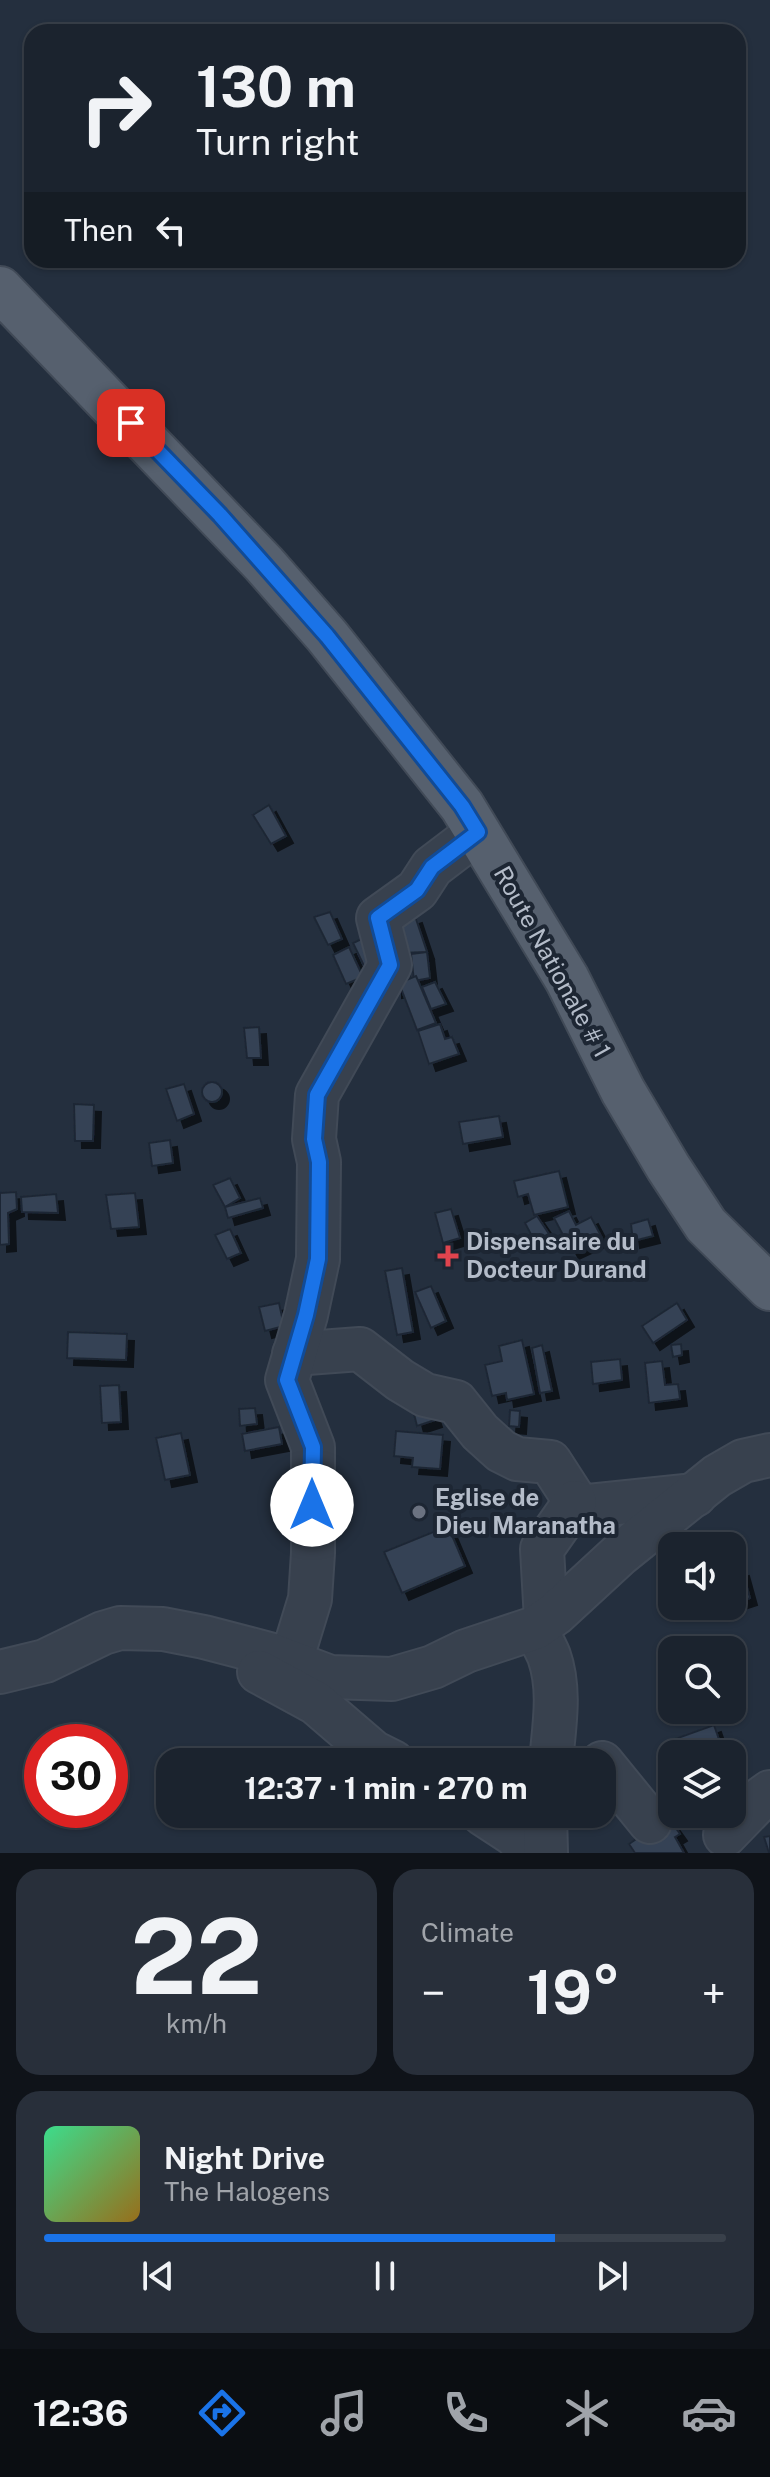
<!DOCTYPE html>
<meta charset="utf-8">
<style>
body{margin:0;font-family:"Public Sans",sans-serif;background:#282f3a;color:#f1f3f6;height:100vh;display:flex;flex-direction:column;font-size:30px;white-space:nowrap}
*{box-sizing:border-box;margin:0}
p{font-size:26px;color:#a0a4aa}
.icon{flex:none;width:44px;height:44px;fill:none;stroke:currentColor;stroke-width:2;stroke-linecap:round;stroke-linejoin:round}
.map{position:relative;height:1853px;overflow:hidden}
.panel{display:flex;flex-direction:column;gap:16px;padding:16px;background:#0f1319;flex:1}
.panel>*{flex:none}
.guide{position:absolute;left:24px;top:24px;width:722px;height:244px;border-radius:24px;box-shadow:0 2px 6px #0004,0 0 0 2px #39404a;background:#1b232e;color:#f1f3f6;overflow:hidden}
.tools{position:absolute;left:658px;top:1532px;display:grid;gap:16px}
.tools a{display:grid;place-items:center;width:88px;height:88px;border-radius:16px;background:#1b232e;box-shadow:0 2px 6px #0004,0 0 0 2px #39404a;font-size:40px}
.speed{position:absolute;left:24px;top:1724px;display:flex;gap:16px;font-size:40px;font-weight:700;text-align:center}
.speed>*{display:grid;place-content:center;width:104px;height:104px;border-radius:50%;background:#1b232e;box-shadow:0 2px 6px #0004,0 0 0 2px #39404a;line-height:1}
.speed .limit{border:12px solid #d22;background:#fff;color:#111}
.pin{position:absolute;display:grid;place-items:center;width:68px;height:68px;color:#fff;margin:-34px;border-radius:16px;box-shadow:0 4px 12px #0006}
.me{position:absolute;width:88px;margin:-44px;rotate:0deg;stroke-linejoin:round;filter:drop-shadow(0 0 6px #0008)}
.turn{display:flex;align-items:center;gap:28px;height:168px;padding:0 40px;font-size:36px}
.turn .icon{width:104px;height:104px;stroke-width:2.5}
.turn b{display:block;font-size:56px;line-height:68px}
.then{display:flex;align-items:center;height:76px;padding:0 40px;background:#0003;gap:16px;font-size:30px}
.big{font-size:60px;font-weight:700;line-height:1.1}
.panel .tile{flex:1;display:flex;flex-direction:column;justify-content:center;gap:12px;min-width:0;padding:0 28px;border-radius:24px;background:#282f3a}
.panel .dial{align-items:center;gap:0}
.dial b{font-size:104px;line-height:1}
.song{display:flex;align-items:center;gap:24px}
.cover{width:96px;height:96px;border-radius:12px;background:linear-gradient(135deg,hsl(150 70% 55%),hsl(40 70% 35%))}
.played{height:8px;border-radius:4px;background:linear-gradient(90deg,#1a73e8 75%,#39404a 75%)}
.keys{display:flex;justify-content:space-around;direction:ltr}
.heat{display:flex;justify-content:space-between;align-items:center;font-size:44px;direction:ltr}
.panel .tiles{flex:1;display:grid;gap:16px;grid-template-columns:1fr 1fr}
.tile:last-child{grid-column:span 2}
.trip{position:absolute;left:156px;top:1748px;width:460px;height:80px;border-radius:24px;background:#1b232e;box-shadow:0 2px 6px #0004,0 0 0 2px #39404a;font-weight:700;line-height:80px;text-align:center}
.tab-bar{display:flex;height:128px;justify-content:space-around;align-items:center;background:#0b0e12;color:#a0a4aa}
.tab-bar .icon{width:56px;height:56px}
.tab-bar .selected{color:#1a73e8}
.tab-bar b{font-size:36px;color:#f1f3f6}
.map>svg:first-child{display:block}
.building{fill:#364354;stroke:#1f2835;stroke-width:2;filter:url(#shadow)}
.lines{fill:none;stroke-linecap:round;stroke-linejoin:round}
.minor-casing{stroke:#414a57;stroke-width:46}
.major-casing{stroke:#414a57;stroke-width:48}
.minor{stroke:#38414e;stroke-width:42}
.major{stroke:#56606e;stroke-width:44}
.route-casing{stroke:#114b97;stroke-width:20}
.route{stroke:#1a73e8;stroke-width:14}
.health-dot{fill:#e0444e;stroke:#1d2633;stroke-width:3}
.worship-dot{fill:#6b7280;stroke:#1d2633;stroke-width:3}
.labels{text-anchor:middle;stroke-width:8;stroke-linejoin:round;paint-order:stroke}
.street-label{font-size:24px;fill:#b4bcc9;stroke:#1d2633}
.poi-label{font-size:24px;font-weight:bold;fill:#b4bcc9;stroke:#1d2633;text-anchor:start}
</style>
<div class="map">
<svg width="770" height="1853" viewBox="0 0 770 1853">
<defs>
<filter id="shadow"><feDropShadow dx="7" dy="7" stdDeviation="0" flood-color="#0009"/></filter>
</defs>
<rect width="100%" height="100%" fill="#242f3e"/>
<!-- building -->
<g class="building">
<path d="M269,805L286,836L271,844L253,815Z"/>
<path d="M330,912L342,939L328,945L314,917Z"/>
<path d="M415,916L427,952L400,953L391,924Z"/>
<path d="M366,937L380,966L367,972L353,943Z"/>
<path d="M349,947L363,977L346,984L333,955Z"/>
<path d="M427,952L430,978L414,981L411,954Z"/>
<path d="M395,976H410L411,988L395,991Z"/>
<path d="M416,976L436,1023L417,1030L399,983Z"/>
<path d="M435,982L446,1004L431,1009L422,987Z"/>
<path d="M440,1024L445,1039L452,1037L459,1054L429,1064L418,1031Z"/>
<path d="M259,1027L261,1058H247L244,1028Z"/>
<circle cx="212" cy="1092" r="10"/>
<path d="M184,1084L194,1114L177,1121L166,1089Z"/>
<path d="M74,1104L94,1105L93,1141H75Z"/>
<path d="M499,1116L503,1137L463,1144L459,1122Z"/>
<path d="M170,1140L173,1163L152,1166L149,1143Z"/>
<path d="M559,1171L568,1207L534,1215L528,1194L518,1197L514,1181Z"/>
<path d="M230,1178L240,1198L225,1207L213,1185Z"/>
<path d="M16,1192L17,1209L8,1213L9,1244L0,1245V1193Z"/>
<path d="M135,1193L139,1227L111,1229L106,1195Z"/>
<path d="M56,1194L58,1213L22,1212L21,1197Z"/>
<path d="M260,1198L263,1208L228,1218L225,1207Z"/>
<path d="M451,1209L460,1238L443,1243L435,1213Z"/>
<path d="M569,1211L576,1225L591,1217L602,1238L572,1252L554,1218Z"/>
<path d="M537,1216L549,1234L535,1242L525,1223Z"/>
<path d="M648,1219L653,1236L633,1241L631,1224Z"/>
<path d="M230,1229L241,1253L227,1259L215,1235Z"/>
<path d="M402,1268L413,1332L397,1335L385,1271Z"/>
<path d="M431,1286L446,1321L431,1328L415,1292Z"/>
<path d="M279,1303L284,1326L265,1331L259,1307Z"/>
<path d="M677,1303L687,1320L653,1343L642,1326Z"/>
<path d="M68,1332L127,1334L126,1360L67,1358Z"/>
<path d="M522,1340L534,1394L507,1400L506,1393L492,1396L485,1365L502,1361L499,1346Z"/>
<path d="M681,1344L682,1355L673,1357L671,1345Z"/>
<path d="M542,1345L552,1391L540,1393L532,1348Z"/>
<path d="M620,1359L622,1380L593,1384L591,1362Z"/>
<path d="M662,1361L665,1385L678,1384L680,1399L649,1403L645,1363Z"/>
<path d="M119,1385L121,1422L102,1423L100,1386Z"/>
<path d="M424,1387L435,1420L417,1426L408,1390Z"/>
<path d="M255,1408L257,1424L240,1426L239,1409Z"/>
<path d="M510,1410L520,1411L519,1427L509,1426Z"/>
<path d="M279,1427L282,1444L245,1451L242,1434Z"/>
<path d="M396,1431L443,1435L440,1469L412,1467L413,1458L394,1456Z"/>
<path d="M181,1433L190,1475L165,1480L156,1438Z"/>
<path d="M448,1526L465,1566L402,1593L384,1552Z"/>
<path d="M742,1569L750,1598L738,1602L732,1572Z"/>
<path d="M714,1725L724,1754H680L675,1739Z"/>
<path d="M673,1824L680,1834L675,1837L684,1853H635L629,1844L651,1829L658,1834Z"/>
<path d="M770,1836V1853H769L764,1837Z"/>
</g>
<g class="lines">
<!-- minor casing -->
<g class="minor-casing">
<g id="minor">
<path d="M294,1354L360,1349L400,1380L425,1395L456,1402L480,1432L501,1451L517,1459L550,1462L579,1507L695,1495"/>
<path d="M546,1620L542,1549L575,1502"/>
<path d="M535,1628C539,1637 545,1646 549,1656C561,1690 554,1727 551,1762"/>
<path d="M291,1661L310,1599L313,1553V1447L287,1380L306,1315L318,1259L319,1162L314,1139L317,1095L390,965L378,918L417,890L432,867L478,832"/>
<path d="M0,1672L45,1661L103,1633L120,1628L163,1629L204,1637L269,1654L330,1677L392,1679L433,1667L466,1651L535,1628L555,1614L619,1555L717,1476L743,1461L770,1455"/>
<path d="M259,1672L316,1703L373,1752L393,1762"/>
<path d="M602,1763L650,1822"/>
<path d="M483,1814L515,1835L530,1853"/>
<path d="M545,1814L546,1853"/>
<path d="M725,1835L759,1800L770,1792"/>
</g>
</g>
<!-- major casing -->
<g class="major-casing">
<path id="major" d="M0,289L264,564L327,636L462,806L567,979L623,1091L668,1167L706,1225L770,1288"/>
</g>
<!-- minor -->
<use href="#minor" class="minor"/>
<!-- major -->
<use href="#major" class="major"/>
</g>
<g class="lines">
<!-- route casing -->
<g class="route-casing">
<path id="route" d="M131,423L220,515L327,636L462,806L478,832L432,867L417,890L378,918L390,965L317,1095L314,1139L319,1162L318,1259L306,1315L287,1380L313,1447L312,1505"/>
</g>
<!-- route -->
<use href="#route" class="route"/>
</g>
<!-- markers -->
<path class="health-dot" d="M444 1244h8v8h8v8h-8v8h-8v-8h-8v-8h8z"/>
<circle class="worship-dot" cx="419" cy="1512" r="8"/>
<g class="labels">
<!-- street labels -->
<g class="street-label">
<text transform="translate(552 962) rotate(61)" y="8">Route Nationale # 1</text>
</g>
<!-- poi labels -->
<g class="poi-label">
<text x="466" y="1250">Dispensaire du<tspan x="466" dy="28">Docteur Durand</tspan></text>
<text x="435" y="1506">Eglise de<tspan x="435" dy="28">Dieu Maranatha</tspan></text>
</g>
</g>
</svg>
<div class="tools">
<a><svg class="icon" aria-label="sound" viewBox="0 0 24 24"><path d="M4 9h4l5-4v14l-5-4H4zM17 9q2 3 0 6"/></svg></a>
<a><svg class="icon" aria-label="search" viewBox="0 0 24 24"><circle cx="10" cy="10" r="6"/><path d="M15 15l6 6"/></svg></a>
<a><svg class="icon" aria-label="layers" viewBox="0 0 24 24"><path d="M12 4l9 5-9 5-9-5zM3 14l9 5 9-5"/></svg></a>
</div>
<div class="speed"><div class="limit">30</div></div>
<div class="pin" style="left:131px;top:423px;background:#d93025"><svg class="icon" aria-label="arrive" viewBox="0 0 24 24"><path d="M6 21V4h12l-3 4 3 4H6"/></svg></div>
<svg class="me" style="left:312px;top:1505px" viewBox="-20 -20 40 40"><circle r="19" fill="#fff"/><path d="M0-13L10 11 0 6-10 11z" fill="#1a73e8"/></svg>
<div class="trip">12:37 · 1 min · 270 m</div>
<div class="guide">
<div class="turn"><svg class="icon" aria-label="right" viewBox="0 0 24 24"><path d="M7 20v-9h11M14 6l5 5-5 5"/></svg><div><b>130 m</b>Turn right</div></div>
<div class="then">Then<svg class="icon" aria-label="left" viewBox="0 0 24 24"><path d="M17 20v-9H6M10 6l-5 5 5 5"/></svg></div>
</div>
</div>
<section class="panel">
<div class="tiles">
<div class="tile dial"><b>22</b><p>km/h</p></div>
<div class="tile"><p>Climate</p>
<div class="heat"><a>−</a><b class="big">19°</b><a>+</a></div>
</div>
<div class="tile">
<div class="song"><i class="cover"></i><div><b>Night Drive</b><p>The Halogens</p></div></div>
<div class="played"></div>
<div class="keys"><svg class="icon" aria-label="previous" viewBox="0 0 24 24"><path d="M18 5L8 12l10 7zM5 5v14"/></svg><svg class="icon" aria-label="pause" viewBox="0 0 24 24"><path d="M8 5v14M16 5v14"/></svg><svg class="icon" aria-label="next" viewBox="0 0 24 24"><path d="M6 5l10 7-10 7zM19 5v14"/></svg></div>
</div>
</div>
</section>
<nav class="tab-bar">
<b>12:36</b>
<svg class="icon selected" aria-label="directions" viewBox="0 0 24 24"><path d="M12 3l9 9-9 9-9-9zM9 14v-3h6M13 9l2 2-2 2"/></svg>
<svg class="icon" aria-label="music" viewBox="0 0 24 24"><path d="M9 18V5l10-2v13"/><circle cx="6" cy="18" r="3"/><circle cx="16" cy="16" r="3"/></svg>
<svg class="icon" aria-label="phone" viewBox="0 0 24 24"><path d="M5 4h4l2 5-3 2q2 4 5 5l2-3 5 2v4C11 20 4 13 5 4z"/></svg>
<svg class="icon" aria-label="climate" viewBox="0 0 24 24"><path d="M12 3v18M4 7l16 10M4 17L20 7"/></svg>
<svg class="icon" aria-label="car" viewBox="0 0 24 24"><path d="M5 17H2v-5l4-1 3-4h7l3 4 3 1v5h-3M9 17h6M6 11h13"/><circle cx="7" cy="17" r="2"/><circle cx="17" cy="17" r="2"/></svg>
</nav>
